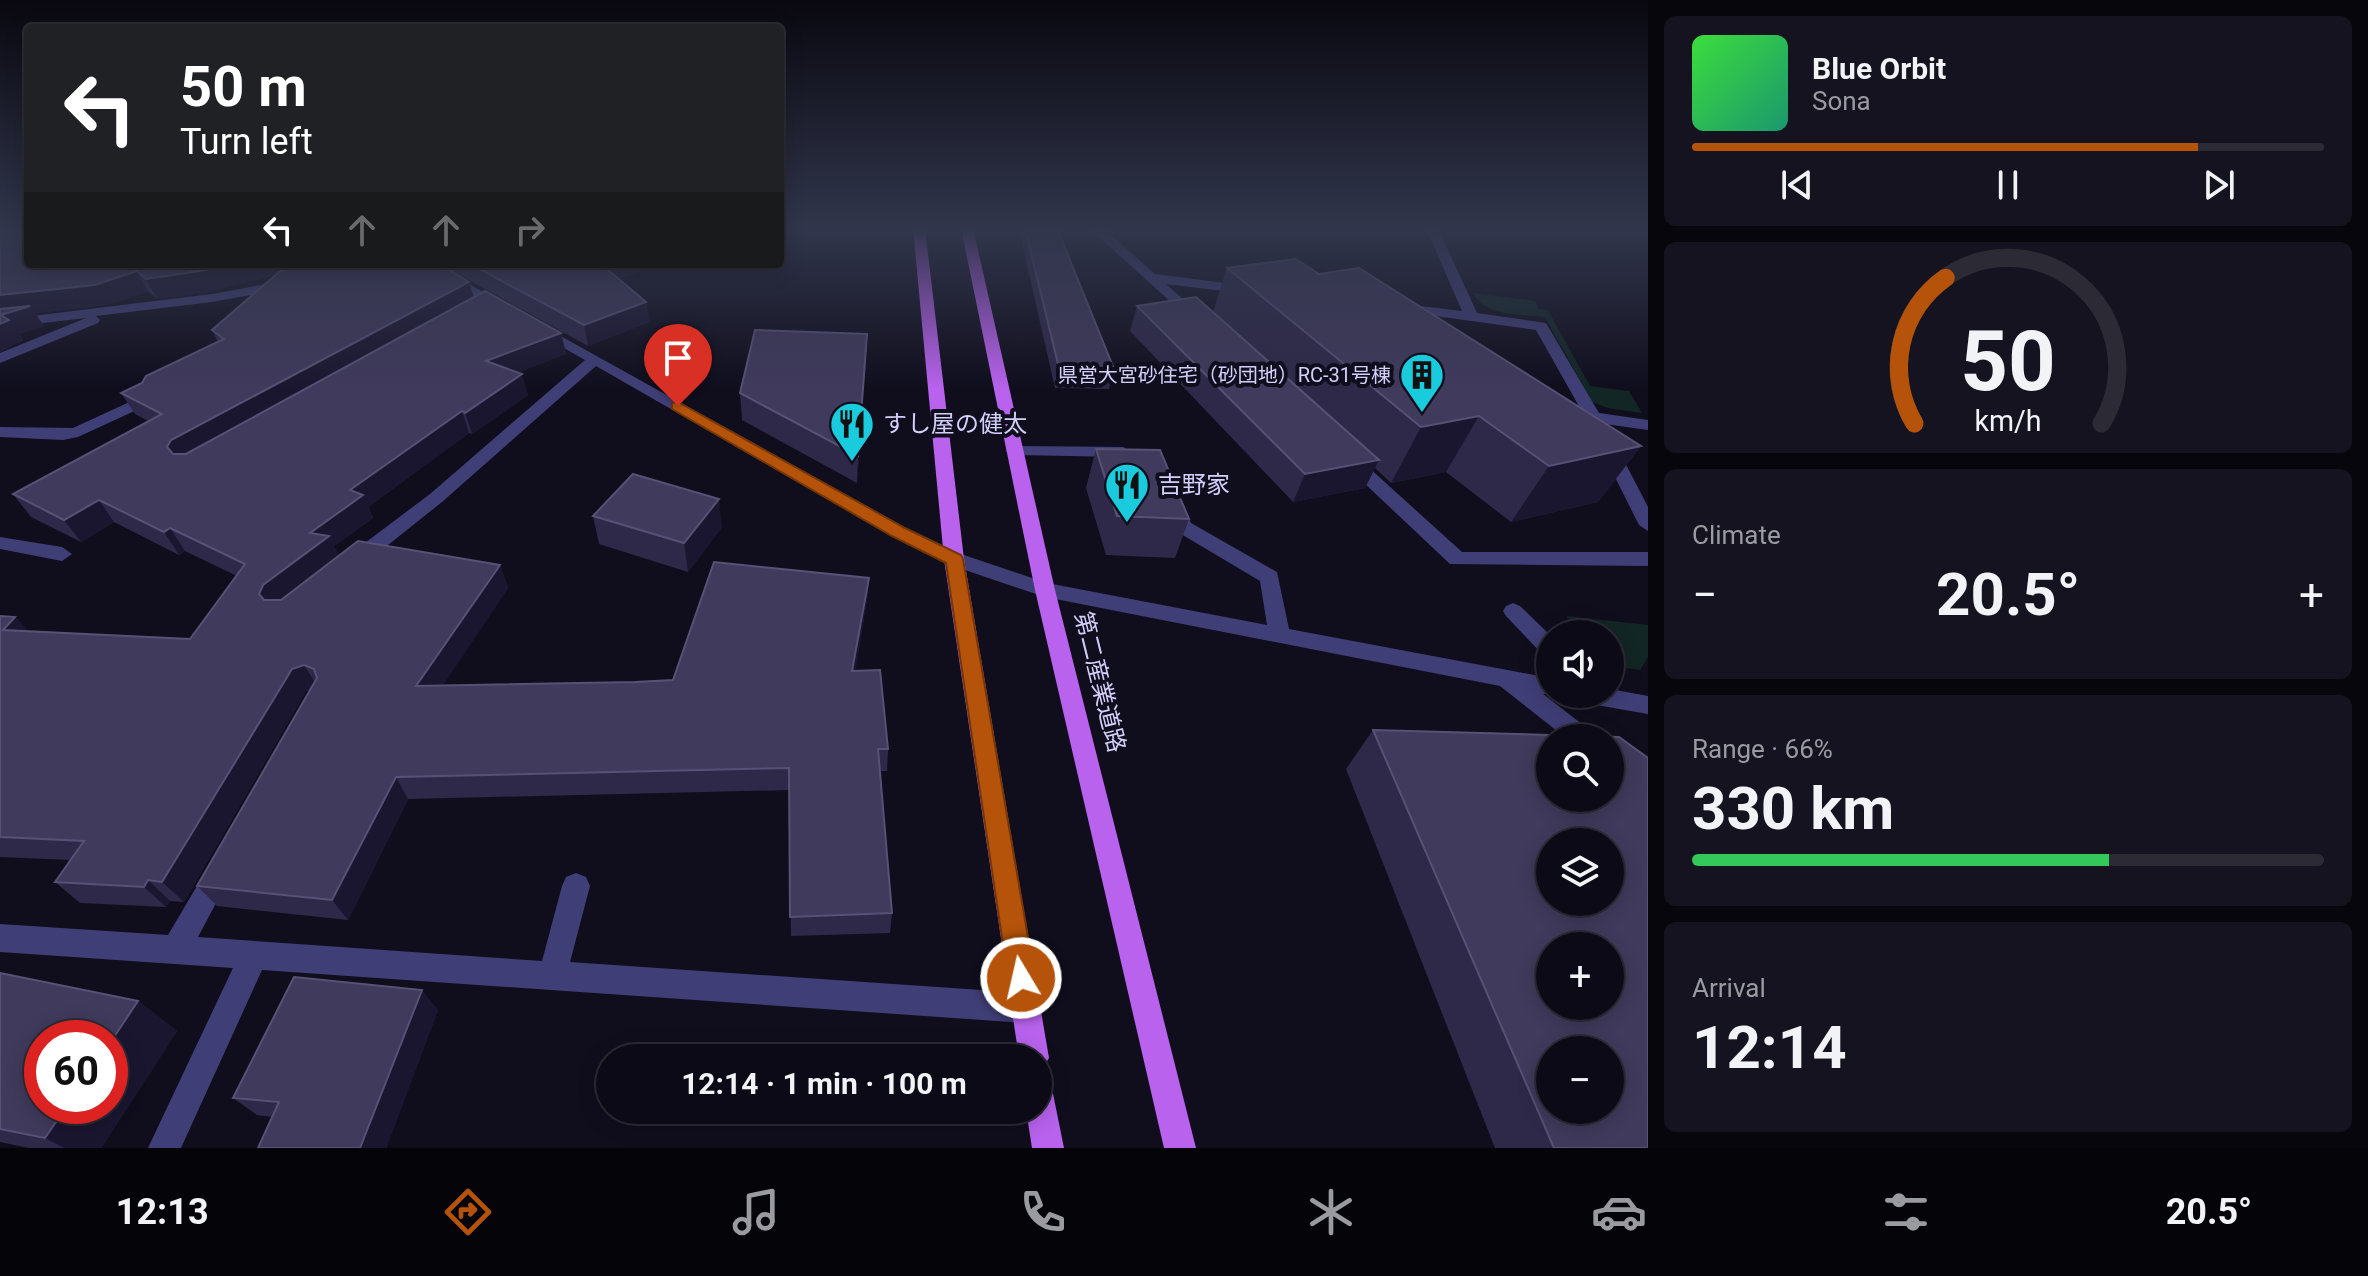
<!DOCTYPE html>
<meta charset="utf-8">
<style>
body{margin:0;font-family:Roboto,"Noto Sans JP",sans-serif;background:#15131f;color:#f1f3f6;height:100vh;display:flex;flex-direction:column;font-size:30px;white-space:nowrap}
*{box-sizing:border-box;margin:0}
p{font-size:26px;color:#9a9aa1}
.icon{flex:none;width:44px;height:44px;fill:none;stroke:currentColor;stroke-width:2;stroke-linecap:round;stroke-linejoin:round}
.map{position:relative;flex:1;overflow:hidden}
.panel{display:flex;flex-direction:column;gap:16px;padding:16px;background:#07060c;width:720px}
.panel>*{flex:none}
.guide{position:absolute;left:24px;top:24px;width:760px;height:244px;border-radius:8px;box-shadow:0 4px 20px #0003,0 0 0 2px #2c2b35;background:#202124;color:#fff;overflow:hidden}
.fabs{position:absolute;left:1536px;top:620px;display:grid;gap:16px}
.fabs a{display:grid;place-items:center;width:88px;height:88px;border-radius:50%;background:#0c0a16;box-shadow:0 4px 20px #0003,0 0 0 2px #2c2b35;font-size:40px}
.speed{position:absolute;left:24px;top:1020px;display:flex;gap:16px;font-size:40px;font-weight:700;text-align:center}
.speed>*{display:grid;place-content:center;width:104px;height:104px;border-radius:50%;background:#0c0a16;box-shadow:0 4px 20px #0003,0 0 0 2px #2c2b35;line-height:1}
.speed .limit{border:12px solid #d22;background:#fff;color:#111}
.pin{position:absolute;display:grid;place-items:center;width:68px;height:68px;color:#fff;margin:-82px -34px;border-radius:50% 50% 50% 0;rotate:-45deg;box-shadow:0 0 8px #0007}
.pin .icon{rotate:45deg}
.me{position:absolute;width:88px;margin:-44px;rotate:351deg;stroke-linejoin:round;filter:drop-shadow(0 0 6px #0008)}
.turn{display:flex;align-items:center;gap:28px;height:168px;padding:0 24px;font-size:36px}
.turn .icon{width:104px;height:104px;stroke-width:2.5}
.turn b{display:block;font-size:56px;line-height:68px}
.lanes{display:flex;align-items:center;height:76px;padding:0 24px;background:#0003;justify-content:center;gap:40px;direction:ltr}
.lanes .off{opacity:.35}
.big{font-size:60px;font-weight:700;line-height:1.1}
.panel .card{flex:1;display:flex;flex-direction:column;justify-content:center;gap:12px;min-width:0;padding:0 28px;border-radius:12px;background:#15131f}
.panel .dial{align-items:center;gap:0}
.dial svg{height:208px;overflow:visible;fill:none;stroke:#2c2b35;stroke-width:7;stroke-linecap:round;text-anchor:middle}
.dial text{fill:#f1f3f6;stroke:none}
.song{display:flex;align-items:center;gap:24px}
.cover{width:96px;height:96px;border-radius:12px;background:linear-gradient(135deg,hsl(120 70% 55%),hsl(160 70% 35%))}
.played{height:8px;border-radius:4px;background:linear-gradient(90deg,#b45309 80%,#2c2b35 80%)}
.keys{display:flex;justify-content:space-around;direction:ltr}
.heat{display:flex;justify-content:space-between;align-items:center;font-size:44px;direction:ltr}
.charge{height:12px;border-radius:6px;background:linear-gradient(90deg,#34c759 66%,#2c2b35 0)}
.trip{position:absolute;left:596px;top:1044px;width:456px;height:80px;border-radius:40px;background:#0c0a16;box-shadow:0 4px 20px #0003,0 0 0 2px #2c2b35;font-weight:700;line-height:80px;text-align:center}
.tab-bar{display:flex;height:128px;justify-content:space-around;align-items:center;background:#050409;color:#9a9aa1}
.tab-bar .icon{width:56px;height:56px}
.tab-bar .current{color:#b45309}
.tab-bar b{font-size:36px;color:#f1f3f6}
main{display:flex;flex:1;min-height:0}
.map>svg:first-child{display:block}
.green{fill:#122625}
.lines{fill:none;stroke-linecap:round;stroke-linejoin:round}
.minor{fill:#403e77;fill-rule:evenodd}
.major{fill:#b862ed;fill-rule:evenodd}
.wall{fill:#2e2949}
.shaded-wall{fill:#1b1630}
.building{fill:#403a5c;stroke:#575275;stroke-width:2;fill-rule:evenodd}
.route{fill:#b45309;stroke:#753606;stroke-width:2}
.labels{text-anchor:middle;stroke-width:8;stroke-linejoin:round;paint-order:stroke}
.far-poi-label{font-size:20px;fill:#d3cffa;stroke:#100e1d;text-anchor:end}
.poi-label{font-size:24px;fill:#d3cffa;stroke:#100e1d;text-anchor:start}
.street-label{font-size:24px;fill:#d3cffa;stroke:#100e1d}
</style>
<main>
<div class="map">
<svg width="1648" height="1148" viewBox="0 0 1648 1148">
<rect width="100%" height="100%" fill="#100e1d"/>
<!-- green -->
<g class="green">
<path d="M1473,293L1535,301L1539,309L1548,310L1590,386L1629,391L1642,413L1608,408L1592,402L1545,317C1521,314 1485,317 1473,293Z"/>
<path d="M1566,616L1648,625V657L1640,670L1611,666L1610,634H1582Z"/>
</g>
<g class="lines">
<!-- minor -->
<g class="minor">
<path d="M1089,228H1103L1155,274L1249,286L1256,290L1249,294L1166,284L1204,318L1202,321H1192Z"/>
<path d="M1426,228H1438L1477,313L1546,323L1599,413L1648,420V430L1605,424L1648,507V531L1639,525L1585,417L1536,330L1399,311V305L1404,304L1462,311Z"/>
<path d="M418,264H434L508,306L496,309Z"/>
<path d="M283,281L290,285L288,288L212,302L96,316L100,320L98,323L0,363V353L86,318L0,328V320L212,294Z"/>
<path d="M539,324L906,528L961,554L1047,583L1267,625L1260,581L1176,531L1166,505L1168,501H1182L1191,523L1277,572L1289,629L1550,678V694H1556H1543L1591,731L1595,738H1566L1500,686L1045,597L947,564L892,536L596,366L442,502L363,565H349L346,560L349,555L430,494L585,360L534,331L532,328Z"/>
<path d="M142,391L154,396V402L78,437L63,440L0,437V427L73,428L136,399V393Z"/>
<path d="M1015,446L1123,447L1132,452L1123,457L1009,455L1006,451L1009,447Z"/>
<path d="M1350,455L1356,456L1462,552H1648V566L1450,564L1344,464L1341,460L1344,456Z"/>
<path d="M0,537L62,547L72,554L62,561L0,549Z"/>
<path d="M1513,603L1520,606L1550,635V656L1542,654L1506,616L1503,611L1506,606Z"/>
<path d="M1610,689L1648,696V714L1585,703L1577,700L1574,694H1610Z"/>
<path d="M219,861L228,864L232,873L198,937L542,961L562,886L566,877L576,873L586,877L590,886L570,962L1026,993L1037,997L1041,1008L1037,1019L1026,1023L262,970L181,1148H148L233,968L0,952V924L168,935L210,864Z"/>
</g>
<!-- major -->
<g class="major">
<path d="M913,228H925L964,559L1049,1058L1041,1071L1049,1074L1064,1148H1032L1026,1110H1038V1058H1019L944,559Z"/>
<path d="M961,228H973L1055,590L1196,1148H1164L1035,590Z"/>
</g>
</g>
<!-- wall -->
<g class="wall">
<path d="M0,228L469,282L474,298L561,333L566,354L518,372L528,395L472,434L469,433L368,507L373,518L334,546L339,555L500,565L508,588L442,686L635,682L673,680L869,578L867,600L855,671L888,749L887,771H880L892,913L890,933L791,936L789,790L408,799L348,920L217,906L197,886L310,690L306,691L184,902L170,901L166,907L80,903L55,882L71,860L0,857V616L15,617L28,631L190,639L237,576L185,551L179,555L114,522L81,542L31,517L13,494L148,421L135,414L121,393L142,383L218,342L212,330L275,275L210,291L157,299L148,291L107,305L35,313L44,326L19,334L23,340L0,352Z"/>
<path d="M1024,228L1114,369L1109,389L1055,388L1022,243Z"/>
<path d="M440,264H660L618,279L646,302L649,322L588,346Z"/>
<path d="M1227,268L1319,274L1641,446L1598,502L1511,522L1446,472L1391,483L1375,468L1365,488L1293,502L1130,331L1137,306L1213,312Z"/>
<path d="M867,334L857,483L742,420L740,393Z"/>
<path d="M1096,449L1189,519L1175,558L1106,555L1086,488Z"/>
<path d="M593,516L722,527L688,572L599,544Z"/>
<path d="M1373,730L1648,1148H1495L1346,769Z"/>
<path d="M0,973L138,1001L177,1031L101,1148H29L0,1142Z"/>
<path d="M438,1010L386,1148H258L272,1117L257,1115L233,1098Z"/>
</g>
<!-- shaded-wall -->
<g class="shaded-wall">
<path d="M231,264H321L210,291L157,299L146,279Z"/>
<path d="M600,264H660L604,284Z"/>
<path d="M137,271L148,291L107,305L35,313L44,326L19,334L23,340L0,352V295Z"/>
<path d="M469,282L475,302L180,469L167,447L171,440Z"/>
<path d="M646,302L649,322L588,346L584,325Z"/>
<path d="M561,333L566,354L492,383L486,361Z"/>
<path d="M867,334L866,360L857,483L858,456Z"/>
<path d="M522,374L528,395L472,434L465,413Z"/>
<path d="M462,411L469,433L368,507L373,518L334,546L341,558L272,617L259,594L263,585L310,533L350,490Z"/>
<path d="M1479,416L1446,472L1391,483L1421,427Z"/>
<path d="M1641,446L1598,502L1511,522L1549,466Z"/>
<path d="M1379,460L1365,488L1293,502L1305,474Z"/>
<path d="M719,499L722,527L688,572L684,543Z"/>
<path d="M99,500L114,522L81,542L64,520Z"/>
<path d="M170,528L185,551L179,555L164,532Z"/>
<path d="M500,565L508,588L427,709L416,686Z"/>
<path d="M869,578L867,600L852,693V671Z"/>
<path d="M15,617L35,639L3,630Z"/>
<path d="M304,665L318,687L306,691L184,902L162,882L292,669Z"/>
<path d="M396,777L408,799L348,920L332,900Z"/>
<path d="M148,880L170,901L166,907L144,887Z"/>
<path d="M422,990L438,1010L386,1148H360Z"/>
<path d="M138,1001L177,1031L101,1148H64L45,1138L67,1106H110V1043Z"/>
</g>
<!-- building -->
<g class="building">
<path d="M0,228H28V264H231L200,271L146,279L137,271L95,285L0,295Z"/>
<path d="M1025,228H1057L1114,369L1059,368Z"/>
<path d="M1296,259L1319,274L1359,268L1641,446L1549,466L1479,416L1421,427L1227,268Z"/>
<path d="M299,264H439L469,282L171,440L167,447L173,454H186L485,291L561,333L486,361L522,374L465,413L462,411L350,490L363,495L310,533L329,536L263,585L259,594L264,600H281L358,541L500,565L416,686L635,682L673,680L714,562L869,578L852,671L880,670L888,749H878L892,913L790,917L789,768L396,777L332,900L197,886L317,678L314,669L304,665L292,669L162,882L148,880L144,887L55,882L84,841L0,837V616L15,617L3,630L190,639L245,564L170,528L164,532L99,500L64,520L13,494L162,414L121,393L142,383L146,376L224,339L212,330L279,272Z"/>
<path d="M470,264H601L646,302L584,325Z"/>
<path d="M1196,297L1379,460L1305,474L1137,306Z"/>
<path d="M30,306L1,315L9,320L0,324V309Z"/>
<path d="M755,330L867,334L858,456L740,393Z"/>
<path d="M1096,449L1160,450L1189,519L1117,516Z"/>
<path d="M633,474L719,499L684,543L593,516Z"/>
<path d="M1373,730L1619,737L1648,758V1148H1554ZM1550,738H1610V798H1550ZM1550,842H1610V902H1550ZM1550,946H1610V1006H1550ZM1550,1050H1610V1110H1550Z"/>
<path d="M0,973L138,1001L110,1043V1038H42V1106H67L45,1138L0,1129Z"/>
<path d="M294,977L422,990L360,1148H258L279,1102L233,1098Z"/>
</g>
<!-- sky -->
<linearGradient id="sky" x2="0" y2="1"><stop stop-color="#090810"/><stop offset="0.59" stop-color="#31364c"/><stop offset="1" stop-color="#31364c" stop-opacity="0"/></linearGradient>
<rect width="1648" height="389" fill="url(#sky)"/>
<!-- route -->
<path class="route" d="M678,402L905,528L961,555L963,559L1035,978L1031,988L1021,991L1012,988L1008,978L946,563L892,536L672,409V403Z"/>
<!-- icons -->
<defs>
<g id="building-pin" transform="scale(2.3)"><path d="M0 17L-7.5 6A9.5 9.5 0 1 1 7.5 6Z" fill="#19cbdc" stroke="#100e1d"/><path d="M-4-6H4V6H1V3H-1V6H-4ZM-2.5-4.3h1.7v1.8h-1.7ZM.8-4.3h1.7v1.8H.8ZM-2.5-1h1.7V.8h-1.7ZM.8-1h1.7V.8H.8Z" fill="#111"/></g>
<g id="restaurant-pin" transform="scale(2.3)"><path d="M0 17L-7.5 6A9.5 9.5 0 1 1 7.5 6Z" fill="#19cbdc" stroke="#100e1d"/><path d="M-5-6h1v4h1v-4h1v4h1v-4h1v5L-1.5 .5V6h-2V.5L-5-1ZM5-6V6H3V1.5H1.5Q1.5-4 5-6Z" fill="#111"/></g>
</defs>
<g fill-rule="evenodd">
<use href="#building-pin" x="1422" y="375"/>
<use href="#restaurant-pin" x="852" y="424"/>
<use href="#restaurant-pin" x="1127" y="485"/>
</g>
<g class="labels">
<!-- far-poi labels -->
<g class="far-poi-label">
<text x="1391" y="382">県営大宮砂住宅（砂団地）RC-31号棟</text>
</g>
<!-- poi labels -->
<g class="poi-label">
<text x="883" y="432">すし屋の健太</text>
<text x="1158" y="493">吉野家</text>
</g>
<!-- street labels -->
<g class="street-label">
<text transform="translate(1100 682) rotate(76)" y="8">第二産業道路</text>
</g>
</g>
</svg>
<div class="fabs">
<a><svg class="icon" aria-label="sound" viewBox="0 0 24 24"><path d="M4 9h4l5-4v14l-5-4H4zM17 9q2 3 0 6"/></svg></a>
<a><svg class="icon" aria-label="search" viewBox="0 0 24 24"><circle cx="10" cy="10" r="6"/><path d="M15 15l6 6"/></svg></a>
<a><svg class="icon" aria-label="layers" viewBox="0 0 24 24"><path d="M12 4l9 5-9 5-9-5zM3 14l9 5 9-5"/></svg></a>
<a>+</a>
<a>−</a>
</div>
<div class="speed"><div class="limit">60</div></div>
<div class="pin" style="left:678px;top:406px;background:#d93025"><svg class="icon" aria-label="arrive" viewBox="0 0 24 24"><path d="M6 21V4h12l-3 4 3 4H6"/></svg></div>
<svg class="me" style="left:1021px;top:978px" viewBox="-20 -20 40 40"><circle r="17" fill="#b45309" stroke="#fff" stroke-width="3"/><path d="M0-11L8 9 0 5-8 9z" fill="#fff"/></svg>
<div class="trip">12:14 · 1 min · 100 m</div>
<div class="guide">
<div class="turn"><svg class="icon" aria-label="left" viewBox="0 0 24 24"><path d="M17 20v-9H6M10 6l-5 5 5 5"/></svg><div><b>50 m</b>Turn left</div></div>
<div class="lanes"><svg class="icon" aria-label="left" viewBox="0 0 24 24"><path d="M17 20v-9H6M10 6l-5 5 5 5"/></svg><svg class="icon off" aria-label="ahead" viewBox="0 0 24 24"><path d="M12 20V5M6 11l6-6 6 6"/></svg><svg class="icon off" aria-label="ahead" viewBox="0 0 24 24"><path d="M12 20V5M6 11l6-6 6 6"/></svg><svg class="icon off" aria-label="right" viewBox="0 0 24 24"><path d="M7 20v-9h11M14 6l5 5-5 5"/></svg></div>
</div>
</div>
<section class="panel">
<div class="card">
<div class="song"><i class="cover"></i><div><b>Blue Orbit</b><p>Sona</p></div></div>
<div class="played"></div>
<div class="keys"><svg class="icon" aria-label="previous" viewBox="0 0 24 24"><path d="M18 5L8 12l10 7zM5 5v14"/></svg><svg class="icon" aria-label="pause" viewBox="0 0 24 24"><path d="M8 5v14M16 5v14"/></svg><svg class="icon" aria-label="next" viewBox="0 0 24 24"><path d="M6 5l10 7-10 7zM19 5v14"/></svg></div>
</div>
<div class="card dial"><svg viewBox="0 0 100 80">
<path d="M14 69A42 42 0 1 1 86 69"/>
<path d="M14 69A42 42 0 0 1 26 13" stroke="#b45309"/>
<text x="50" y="56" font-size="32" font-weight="700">50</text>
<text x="50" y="72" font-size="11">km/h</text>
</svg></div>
<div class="card"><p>Climate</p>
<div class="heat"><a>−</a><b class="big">20.5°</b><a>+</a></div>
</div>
<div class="card"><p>Range · 66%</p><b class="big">330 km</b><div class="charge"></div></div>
<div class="card"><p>Arrival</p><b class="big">12:14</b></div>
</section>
</main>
<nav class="tab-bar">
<b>12:13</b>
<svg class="icon current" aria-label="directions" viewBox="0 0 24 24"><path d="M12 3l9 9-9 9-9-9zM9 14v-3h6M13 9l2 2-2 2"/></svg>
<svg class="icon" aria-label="music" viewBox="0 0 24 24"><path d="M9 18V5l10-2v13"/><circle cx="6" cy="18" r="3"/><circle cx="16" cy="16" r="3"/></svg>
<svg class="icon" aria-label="phone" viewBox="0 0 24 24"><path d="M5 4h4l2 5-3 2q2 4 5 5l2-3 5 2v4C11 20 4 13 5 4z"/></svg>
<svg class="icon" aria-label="climate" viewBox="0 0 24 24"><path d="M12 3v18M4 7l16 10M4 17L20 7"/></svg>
<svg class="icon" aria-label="car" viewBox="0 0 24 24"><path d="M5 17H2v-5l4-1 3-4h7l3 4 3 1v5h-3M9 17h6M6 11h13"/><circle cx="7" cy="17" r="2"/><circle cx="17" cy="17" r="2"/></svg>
<svg class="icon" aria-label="filters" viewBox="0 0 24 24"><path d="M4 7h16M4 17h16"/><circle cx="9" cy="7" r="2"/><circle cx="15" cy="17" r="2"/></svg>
<b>20.5°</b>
</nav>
